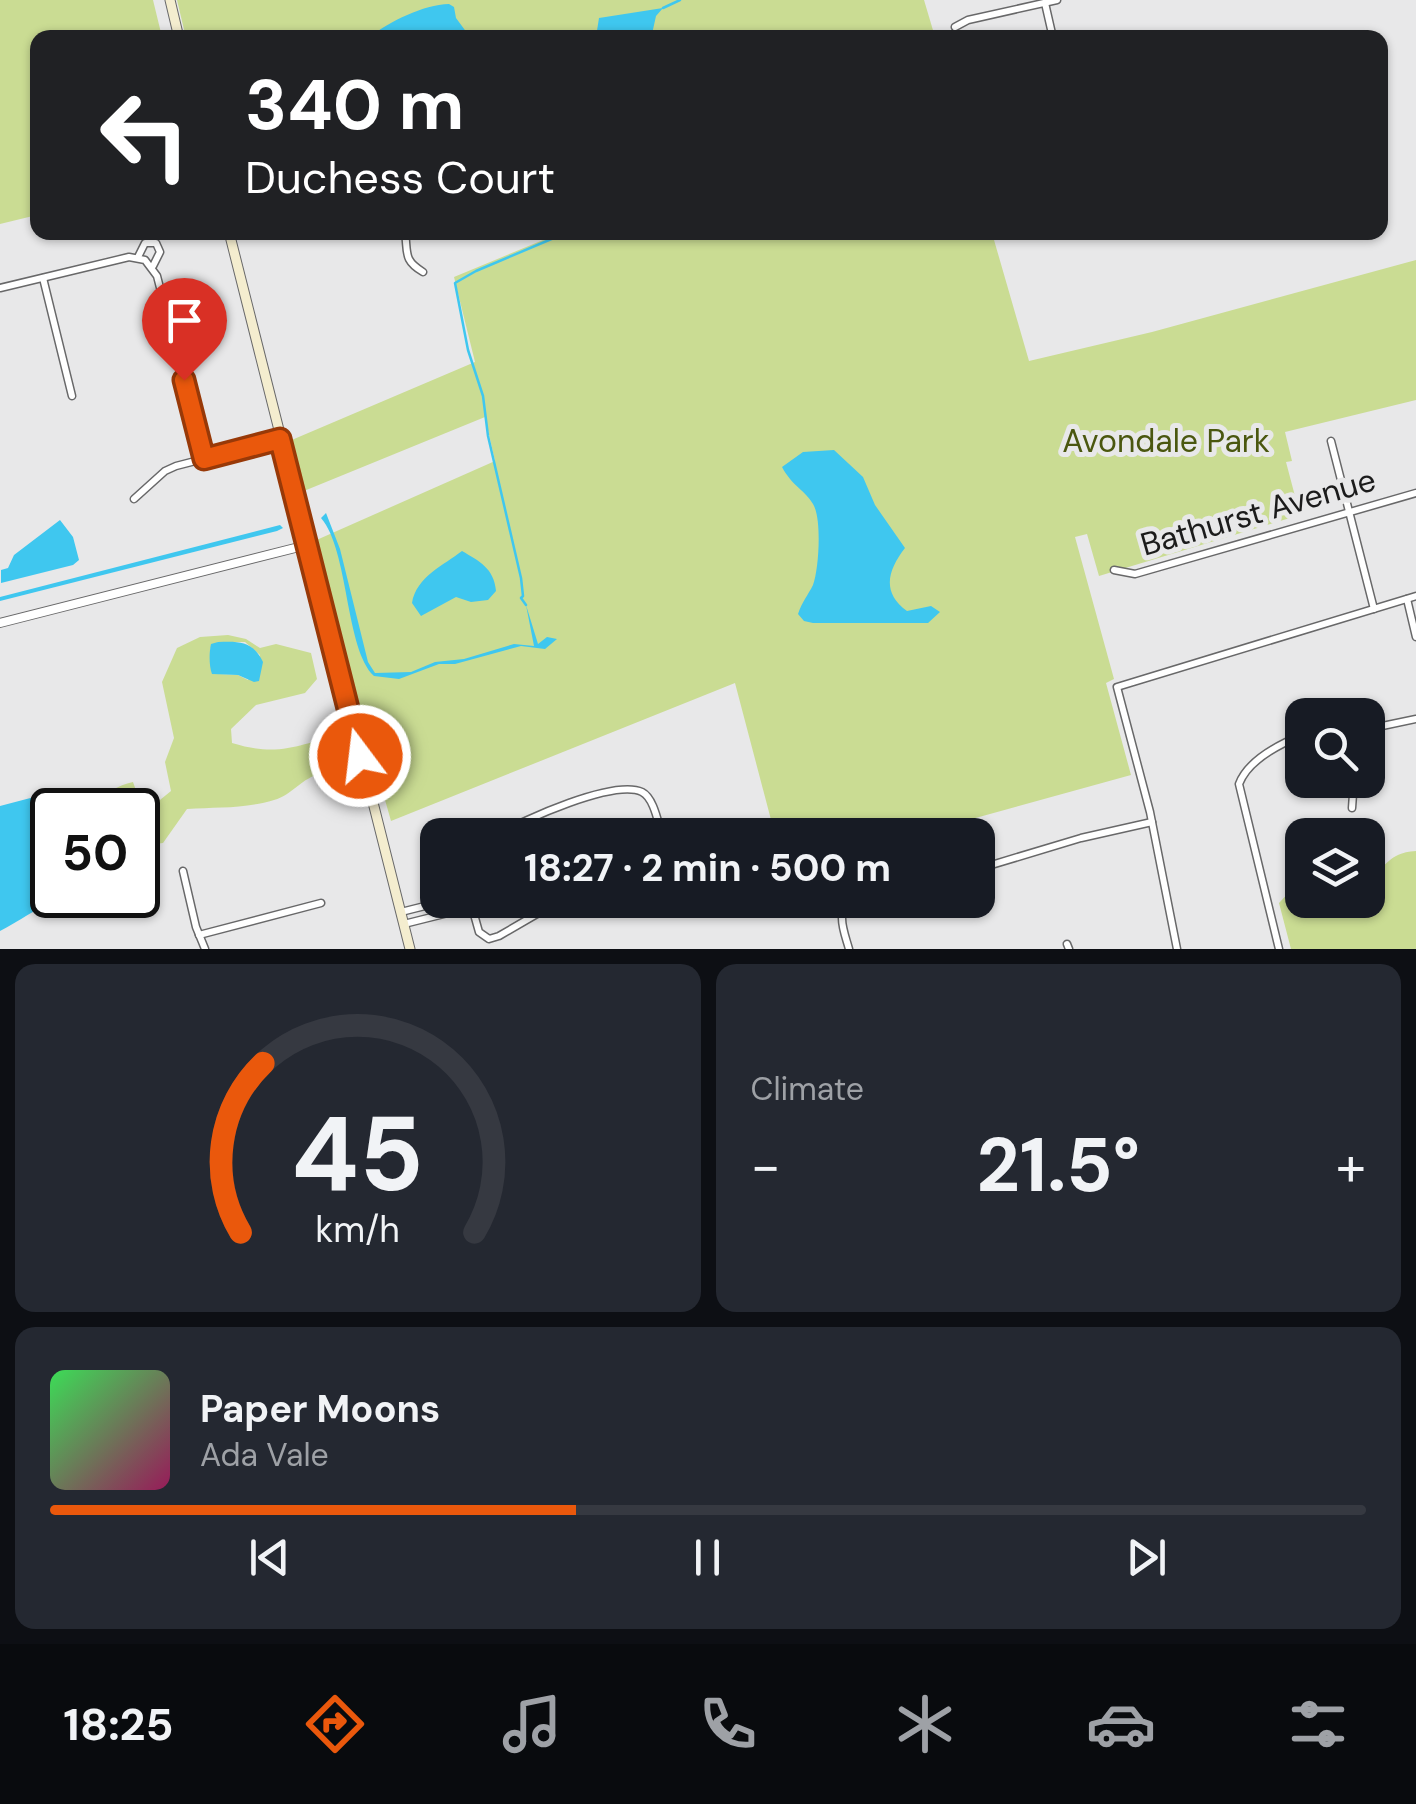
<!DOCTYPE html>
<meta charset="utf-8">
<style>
body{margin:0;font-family:"DM Sans",sans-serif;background:#242831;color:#f1f3f6;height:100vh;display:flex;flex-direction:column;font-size:38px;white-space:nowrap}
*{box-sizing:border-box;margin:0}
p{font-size:32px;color:#9ea1a6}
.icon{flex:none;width:55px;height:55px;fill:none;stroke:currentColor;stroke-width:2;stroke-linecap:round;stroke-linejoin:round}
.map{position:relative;height:949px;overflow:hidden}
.details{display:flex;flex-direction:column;gap:15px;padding:15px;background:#0d0f14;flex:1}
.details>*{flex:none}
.hud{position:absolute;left:30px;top:30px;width:1358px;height:210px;border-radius:20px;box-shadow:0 2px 8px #0004;background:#202124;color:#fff;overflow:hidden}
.buttons{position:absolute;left:1285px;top:698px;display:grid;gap:20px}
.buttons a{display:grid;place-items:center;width:100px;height:100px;border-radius:20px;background:#171b24;box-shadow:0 2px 8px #0004;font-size:50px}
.speed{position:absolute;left:30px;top:788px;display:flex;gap:20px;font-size:50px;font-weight:700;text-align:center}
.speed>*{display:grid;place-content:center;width:130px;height:130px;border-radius:50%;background:#171b24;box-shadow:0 2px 8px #0004;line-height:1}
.speed .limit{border:5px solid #111;border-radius:15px;background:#fff;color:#111}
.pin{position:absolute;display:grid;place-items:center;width:85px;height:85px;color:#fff;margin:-102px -42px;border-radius:50% 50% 50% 0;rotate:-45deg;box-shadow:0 0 10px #0007}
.pin .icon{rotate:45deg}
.me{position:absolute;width:110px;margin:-55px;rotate:345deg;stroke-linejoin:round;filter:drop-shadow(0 0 8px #0008)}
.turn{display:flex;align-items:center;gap:35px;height:210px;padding:0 50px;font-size:45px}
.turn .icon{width:130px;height:130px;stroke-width:2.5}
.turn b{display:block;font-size:70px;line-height:85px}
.big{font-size:75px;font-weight:700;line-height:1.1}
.details .card{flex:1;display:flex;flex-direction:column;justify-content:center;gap:15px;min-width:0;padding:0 35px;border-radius:20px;background:#242831}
.details .dial{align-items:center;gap:0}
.dial svg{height:260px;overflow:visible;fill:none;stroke:#363941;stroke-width:7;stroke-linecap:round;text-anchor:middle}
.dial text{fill:#f1f3f6;stroke:none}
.song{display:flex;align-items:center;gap:30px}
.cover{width:120px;height:120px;border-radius:15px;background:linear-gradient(135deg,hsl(130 70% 55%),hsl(330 70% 35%))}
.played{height:10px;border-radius:5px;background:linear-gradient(90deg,#ea580c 40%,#363941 40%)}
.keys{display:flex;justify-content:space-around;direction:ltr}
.heat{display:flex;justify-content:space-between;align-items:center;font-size:55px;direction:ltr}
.details .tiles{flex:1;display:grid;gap:15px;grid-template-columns:1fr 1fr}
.card:last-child{grid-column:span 2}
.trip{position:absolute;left:420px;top:818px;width:575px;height:100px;border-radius:20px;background:#171b24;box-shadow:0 2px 8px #0004;font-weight:700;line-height:100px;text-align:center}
.tab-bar{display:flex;height:160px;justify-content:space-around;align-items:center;background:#090b0e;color:#9ea1a6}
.tab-bar .icon{width:70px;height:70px}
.tab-bar .current{color:#ea580c}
.tab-bar b{font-size:45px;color:#f1f3f6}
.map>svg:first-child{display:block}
.green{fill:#cadc93;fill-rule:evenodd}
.water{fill:#3fc7ef}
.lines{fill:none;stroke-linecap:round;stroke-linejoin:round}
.stream{stroke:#3fc7ef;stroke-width:2.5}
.minor-casing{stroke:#686869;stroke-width:9}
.tertiary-casing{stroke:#686869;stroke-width:10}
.secondary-casing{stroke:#686869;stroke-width:11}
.minor{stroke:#fff;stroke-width:6}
.tertiary{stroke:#fff;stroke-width:8}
.secondary{stroke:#f4edcf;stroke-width:9}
.route-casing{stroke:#983908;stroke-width:25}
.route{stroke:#ea580c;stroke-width:18}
.labels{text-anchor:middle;stroke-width:10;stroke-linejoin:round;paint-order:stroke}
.park-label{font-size:32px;fill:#4a570f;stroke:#e8e8e9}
.street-label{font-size:32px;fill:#1b1b1b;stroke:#e8e8e9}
</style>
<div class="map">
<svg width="1416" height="949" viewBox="0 0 1416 949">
<rect width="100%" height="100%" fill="#e8e8e9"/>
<!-- green -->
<g class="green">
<path d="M0,0H153L162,37L38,38L37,215L0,224Z"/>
<path d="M177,0H924L935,37L186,38Z"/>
<path d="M560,233H992L1029,361L1152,332L1416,260V400L1285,432L1292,461L1286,462L1300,515L1099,576L1087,534L1075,537L1114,679L1106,683L1131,775L914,835H775L735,683L391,821L312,542L495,461L485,417L299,493L287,442L475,362L454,277Z"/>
<path d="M228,635L246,639L260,648L276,644L311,653L317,679L305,693L256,705L231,729L232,743C281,758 298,744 344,734V745L321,774C302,777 293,795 274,800C244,809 217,807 187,809L163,843L138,846V810H97L92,796C108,795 117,785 133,782L138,796L155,804L171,791L165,762L174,738L162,682L177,648L200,637ZM218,642H245L260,655L248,680L238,675L219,674L211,661L210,649Z"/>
<path d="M1416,851V949H1291L1279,903L1297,884L1296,861L1302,860V900H1368V873C1390,869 1385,853 1416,851Z"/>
</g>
<!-- water -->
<g class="water">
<path d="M449,4L454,7L456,18L470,37H370C390,21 423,5 449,4Z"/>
<path d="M663,8L656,16L652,34L596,37L599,18Z"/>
<path d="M834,450L863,477L875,505L905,548C888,570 881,592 907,611L931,606L940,612L928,623H813L804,621L798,614C802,602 808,595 813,585C819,569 822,518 813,504C806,491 792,486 782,467L803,452Z"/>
<path d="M326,513L340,549L368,662L375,673L411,672L435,662L464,659L514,644L534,646L526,605L538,644L547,637L557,639L545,649L521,646L455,664H439L399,679L374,676C345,649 349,550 321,518Z"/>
<path d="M60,520L73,537L79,560L73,565L1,583V570L8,568L14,555Z"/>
<path d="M280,525L283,528L277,531L0,601V597Z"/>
<path d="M462,551C479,561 494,568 496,591L488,600L471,602L456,597L421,616L412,603C416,577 444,565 462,551Z"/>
<path d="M218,642C239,641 253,641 263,662L259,681L254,682L238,675L212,674C209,666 209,653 211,644Z"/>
<path d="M55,795L64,802L66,810H52V895L86,896L82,900C40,901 35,913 0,931V806L38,796Z"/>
</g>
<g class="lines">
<!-- stream -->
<g class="stream">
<path d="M663,8L680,0"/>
<path d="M526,605L521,598L523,596L521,578L488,436L483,396L468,350L455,283L476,271L568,232"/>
</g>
<!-- minor casing -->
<g class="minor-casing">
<g id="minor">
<path d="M1045,3L1053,38"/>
<path d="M955,27L968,20L1057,0"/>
<path d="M405,232C408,253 403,260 423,272"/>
<path d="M138,257L145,243H156L160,252L153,266"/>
<path d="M43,278L72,396"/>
<path d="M0,288L129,257L145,260L157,276L204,459"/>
<path d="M1331,441L1374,609"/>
<path d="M134,499L165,471L176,466L281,439"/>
<path d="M1114,570L1135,574L1416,493"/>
<path d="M1407,599L1416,637"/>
<path d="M1368,729L1416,719"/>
<path d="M1352,808L1354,780"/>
<path d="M498,835C523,820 614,779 642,792C654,798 658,823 662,835"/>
<path d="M978,869L1081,838L1152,822"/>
<path d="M183,871L196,927L205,949"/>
<path d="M470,900L479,932L489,939L499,936L561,900"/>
<path d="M401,912L449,900"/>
<path d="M404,924L472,907"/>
<path d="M199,935L321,903"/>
<path d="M1067,944L1069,949"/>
<path d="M849,949C844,931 834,910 854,900"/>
<path d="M1177,949L1150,812L1117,687L1416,596"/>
<path d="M1279,949L1239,784C1248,760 1280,744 1302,735"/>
</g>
</g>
<!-- tertiary casing -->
<g class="tertiary-casing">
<path id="tertiary" d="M0,623L307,545"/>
</g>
<!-- secondary casing -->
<g class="secondary-casing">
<g id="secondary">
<path d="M170,0L179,38"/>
<path d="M229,232L410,949"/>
</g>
</g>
<!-- minor -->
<use href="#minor" class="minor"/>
<!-- tertiary -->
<use href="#tertiary" class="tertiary"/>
<!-- secondary -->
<use href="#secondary" class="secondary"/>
</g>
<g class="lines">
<!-- route casing -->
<g class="route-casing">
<path id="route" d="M184,380L204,459L280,439L360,756"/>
</g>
<!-- route -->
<use href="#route" class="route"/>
</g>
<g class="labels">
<!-- park labels -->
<g class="park-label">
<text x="1166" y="452">Avondale Park</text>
</g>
<!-- street labels -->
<g class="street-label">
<text transform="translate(1258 512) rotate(-16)" y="11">Bathurst Avenue</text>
</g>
</g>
</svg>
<div class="buttons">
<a><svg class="icon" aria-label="search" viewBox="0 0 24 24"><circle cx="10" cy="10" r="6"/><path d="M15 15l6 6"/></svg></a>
<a><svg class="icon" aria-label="layers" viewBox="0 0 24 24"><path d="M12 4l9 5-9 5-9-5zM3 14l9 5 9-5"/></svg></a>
</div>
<div class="speed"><div class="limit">50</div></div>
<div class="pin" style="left:184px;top:380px;background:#d93025"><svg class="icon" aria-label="arrive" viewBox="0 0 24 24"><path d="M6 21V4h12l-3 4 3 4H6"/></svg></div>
<svg class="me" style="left:360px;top:756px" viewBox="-20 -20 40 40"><circle r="17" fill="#ea580c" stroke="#fff" stroke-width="3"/><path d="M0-11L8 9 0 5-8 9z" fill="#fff"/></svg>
<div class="trip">18:27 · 2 min · 500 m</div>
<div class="hud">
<div class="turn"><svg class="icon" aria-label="left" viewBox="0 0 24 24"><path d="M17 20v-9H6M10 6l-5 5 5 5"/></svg><div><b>340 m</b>Duchess Court</div></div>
</div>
</div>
<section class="details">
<div class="tiles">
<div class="card dial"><svg viewBox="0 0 100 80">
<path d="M14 69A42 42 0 1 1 86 69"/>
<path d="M14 69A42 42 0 0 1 21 17" stroke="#ea580c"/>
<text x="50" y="56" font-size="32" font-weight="700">45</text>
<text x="50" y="72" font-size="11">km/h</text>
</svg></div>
<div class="card"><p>Climate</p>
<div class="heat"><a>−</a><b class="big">21.5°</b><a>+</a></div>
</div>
<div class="card">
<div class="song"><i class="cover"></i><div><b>Paper Moons</b><p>Ada Vale</p></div></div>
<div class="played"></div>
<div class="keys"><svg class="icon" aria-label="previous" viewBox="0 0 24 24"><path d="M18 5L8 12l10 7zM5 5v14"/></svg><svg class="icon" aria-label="pause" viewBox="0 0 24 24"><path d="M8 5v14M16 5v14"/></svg><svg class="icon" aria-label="next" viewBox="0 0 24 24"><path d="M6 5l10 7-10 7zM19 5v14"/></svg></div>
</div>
</div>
</section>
<nav class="tab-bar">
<b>18:25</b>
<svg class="icon current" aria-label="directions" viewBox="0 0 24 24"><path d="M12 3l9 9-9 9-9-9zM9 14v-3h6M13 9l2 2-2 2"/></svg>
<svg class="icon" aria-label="music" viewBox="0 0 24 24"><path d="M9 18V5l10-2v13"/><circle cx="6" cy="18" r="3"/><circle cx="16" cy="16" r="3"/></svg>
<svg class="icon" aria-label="phone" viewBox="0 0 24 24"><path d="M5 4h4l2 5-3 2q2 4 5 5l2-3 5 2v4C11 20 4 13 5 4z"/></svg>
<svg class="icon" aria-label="climate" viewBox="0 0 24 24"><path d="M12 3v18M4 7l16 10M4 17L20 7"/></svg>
<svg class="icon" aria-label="car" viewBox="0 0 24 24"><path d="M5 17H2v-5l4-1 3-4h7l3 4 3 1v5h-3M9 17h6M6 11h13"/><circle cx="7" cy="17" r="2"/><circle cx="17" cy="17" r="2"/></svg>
<svg class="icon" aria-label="filters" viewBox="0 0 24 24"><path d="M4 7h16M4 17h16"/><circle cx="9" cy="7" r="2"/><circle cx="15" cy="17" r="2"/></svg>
</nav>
